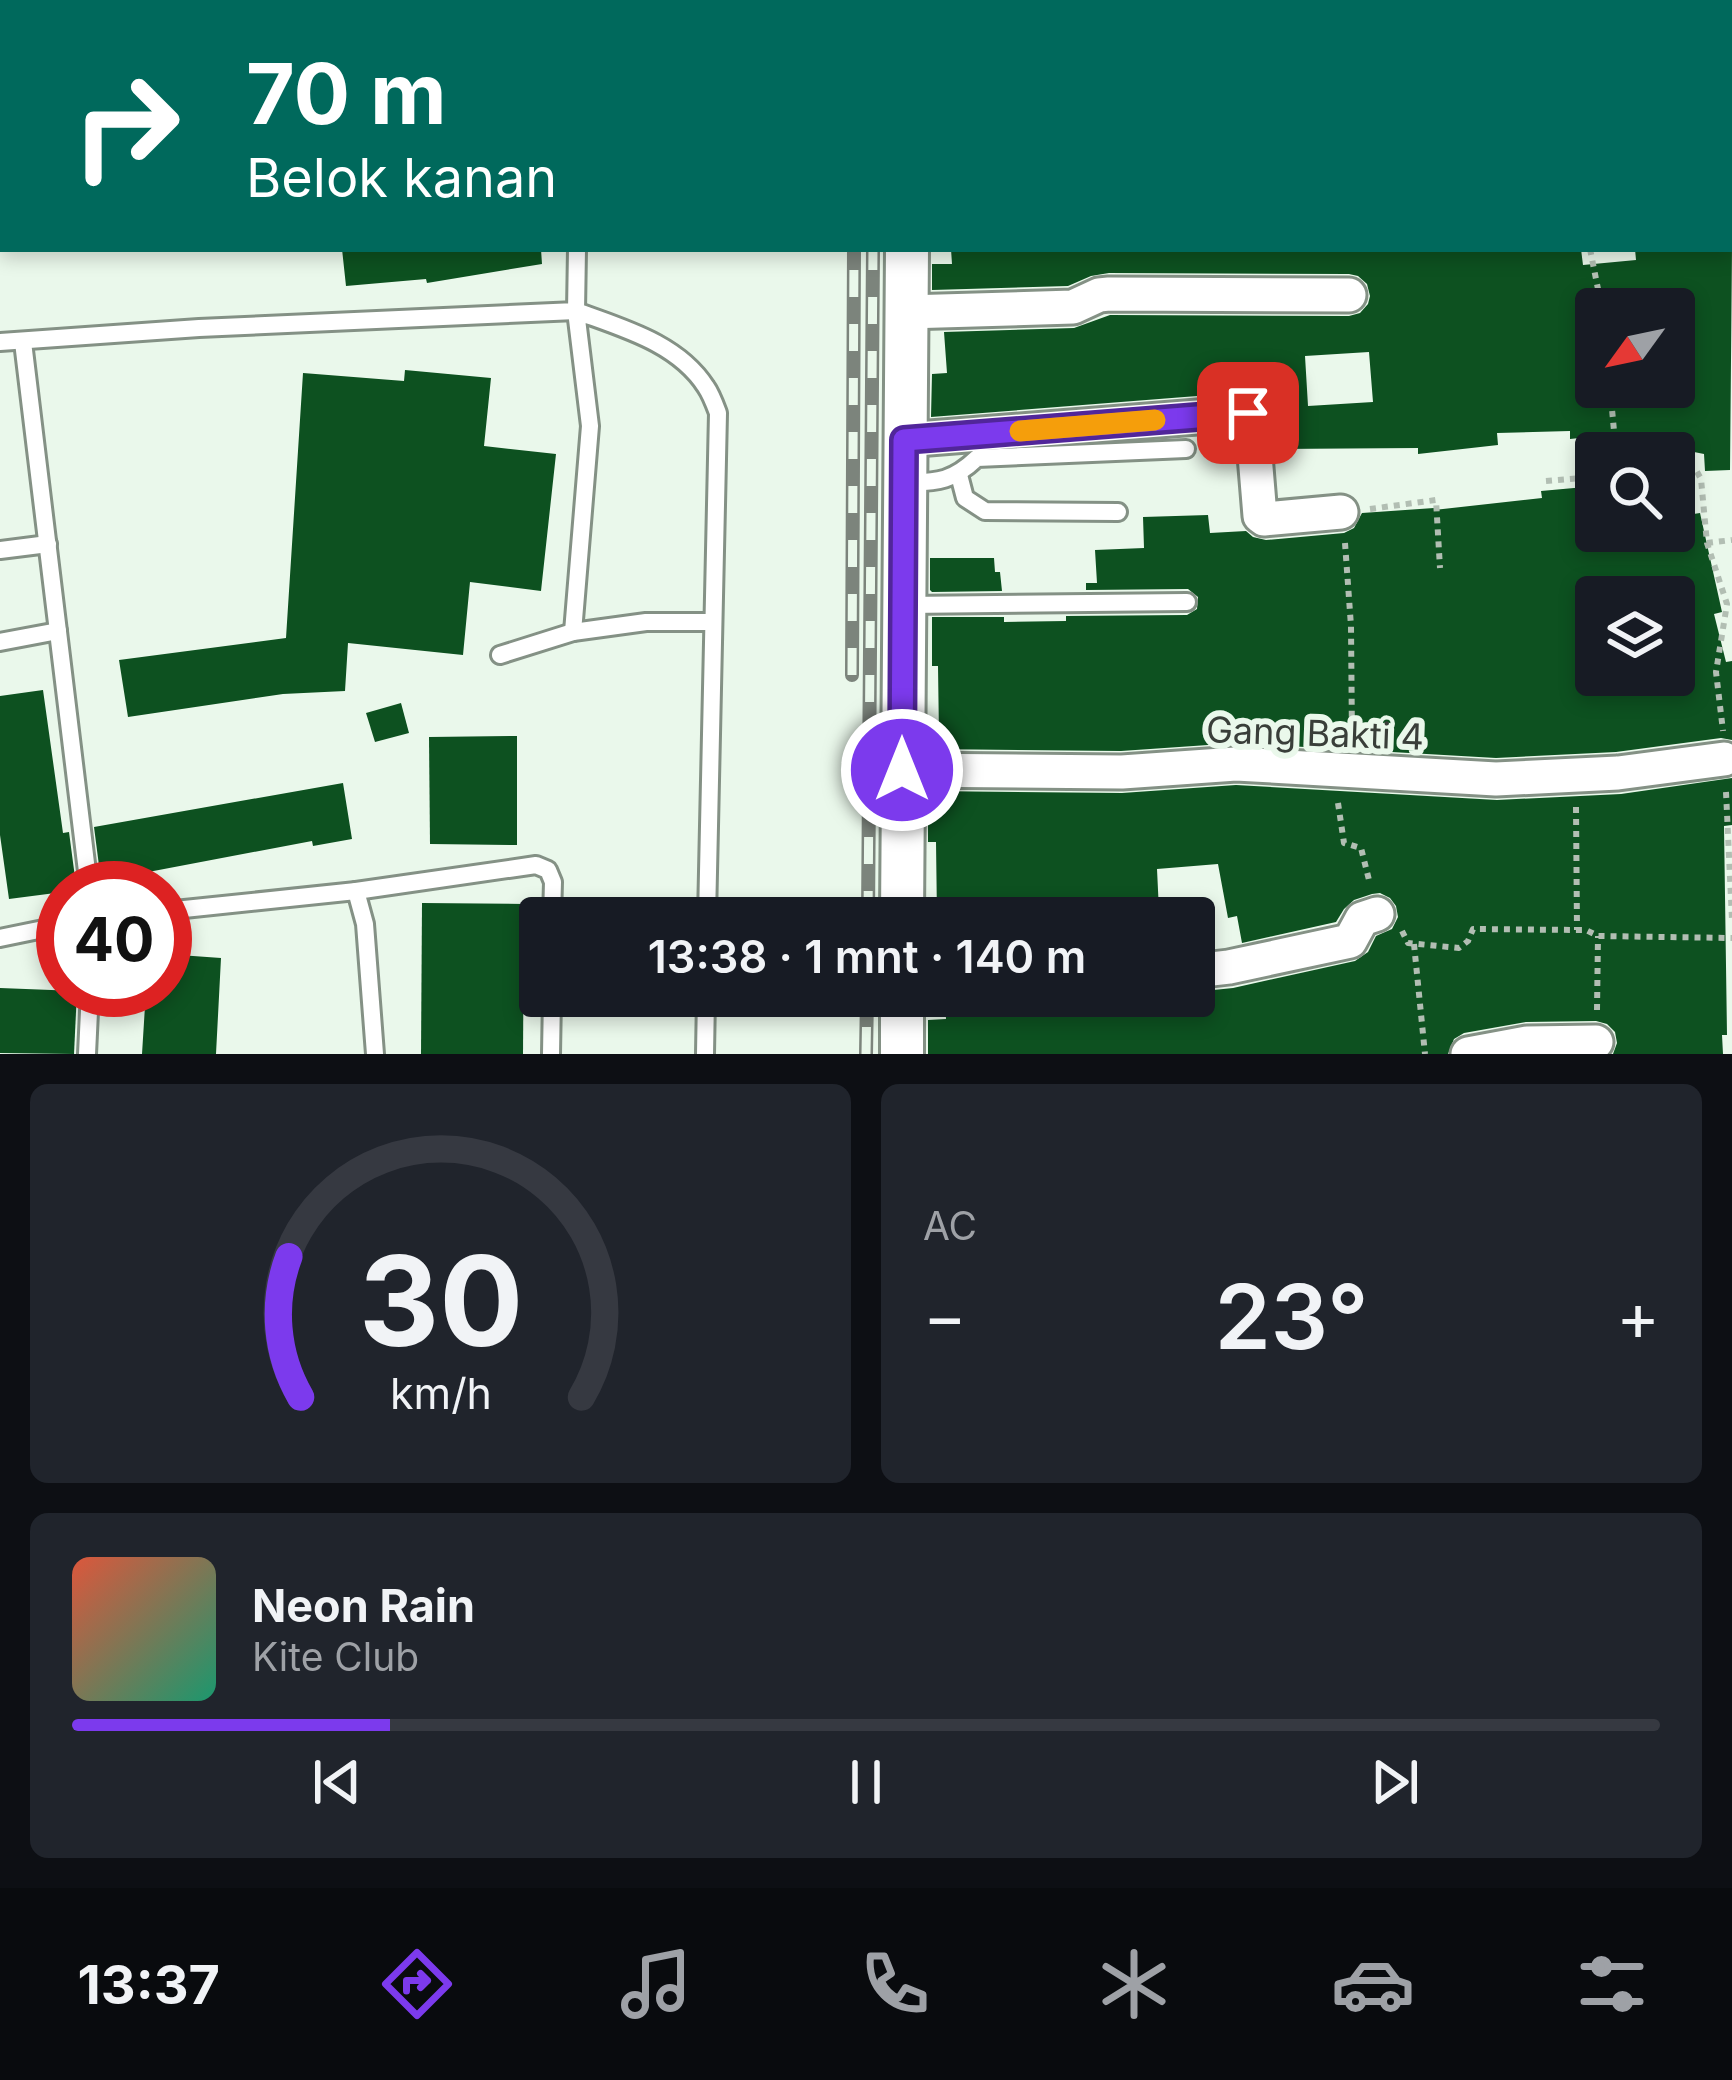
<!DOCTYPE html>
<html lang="id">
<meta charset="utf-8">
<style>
body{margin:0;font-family:Inter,sans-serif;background:#20242c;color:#f1f3f6;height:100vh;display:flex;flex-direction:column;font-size:45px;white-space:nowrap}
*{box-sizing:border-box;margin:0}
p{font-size:39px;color:#9ea1a6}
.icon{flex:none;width:66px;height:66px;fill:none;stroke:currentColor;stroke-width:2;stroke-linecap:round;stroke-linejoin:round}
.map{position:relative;height:1054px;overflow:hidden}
.drawer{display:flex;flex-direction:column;gap:30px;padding:30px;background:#0d0f14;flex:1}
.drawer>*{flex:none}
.top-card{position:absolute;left:0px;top:0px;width:1734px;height:252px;box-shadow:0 6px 18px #0003;background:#00695c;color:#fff;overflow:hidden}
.needle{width:78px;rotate:237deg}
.tools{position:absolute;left:1575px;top:288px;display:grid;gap:24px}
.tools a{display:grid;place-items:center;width:120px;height:120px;border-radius:12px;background:#171b24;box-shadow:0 6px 18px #0003;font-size:60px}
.speed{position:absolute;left:36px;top:861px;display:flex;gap:24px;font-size:60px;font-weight:700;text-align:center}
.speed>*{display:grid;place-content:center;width:156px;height:156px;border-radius:50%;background:#171b24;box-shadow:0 6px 18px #0003;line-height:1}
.speed .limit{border:18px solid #d22;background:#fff;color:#111}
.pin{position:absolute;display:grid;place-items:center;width:102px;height:102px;color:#fff;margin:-51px;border-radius:24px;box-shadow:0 6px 18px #0006}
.me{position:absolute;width:132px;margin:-66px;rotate:0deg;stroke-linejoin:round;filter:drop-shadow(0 0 9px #0008)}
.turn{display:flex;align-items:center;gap:42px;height:252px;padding:0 48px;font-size:54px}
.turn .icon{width:156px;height:156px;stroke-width:2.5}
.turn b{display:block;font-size:84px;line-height:102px}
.big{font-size:90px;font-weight:600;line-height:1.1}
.drawer .tile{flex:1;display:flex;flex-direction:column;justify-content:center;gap:18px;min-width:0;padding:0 42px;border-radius:18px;background:#20242c}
.drawer .dial{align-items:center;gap:0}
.dial svg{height:312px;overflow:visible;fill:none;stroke:#363941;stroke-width:7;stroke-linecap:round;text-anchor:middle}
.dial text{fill:#f1f3f6;stroke:none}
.song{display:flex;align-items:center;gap:36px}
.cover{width:144px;height:144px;border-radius:18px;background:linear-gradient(135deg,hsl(10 70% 55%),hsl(160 70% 35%))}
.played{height:12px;border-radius:6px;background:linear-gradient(90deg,#7c3aed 20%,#363941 20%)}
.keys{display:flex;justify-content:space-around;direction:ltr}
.heat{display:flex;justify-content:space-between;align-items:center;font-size:66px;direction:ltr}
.drawer .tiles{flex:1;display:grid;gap:30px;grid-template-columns:1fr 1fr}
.tile:last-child{grid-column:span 2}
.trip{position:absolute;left:519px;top:897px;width:696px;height:120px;border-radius:12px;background:#171b24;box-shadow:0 6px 18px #0003;font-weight:600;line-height:120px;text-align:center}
.menu{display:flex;height:192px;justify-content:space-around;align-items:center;background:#090b0e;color:#9ea1a6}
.menu .icon{width:84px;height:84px}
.menu .current{color:#7c3aed}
.menu b{font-size:54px;color:#f1f3f6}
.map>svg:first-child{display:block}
.building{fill:#0d5120;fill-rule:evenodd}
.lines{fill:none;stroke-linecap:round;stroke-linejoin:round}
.service-casing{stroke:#849185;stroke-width:22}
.minor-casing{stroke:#849185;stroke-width:39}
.tertiary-casing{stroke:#849185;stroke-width:48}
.path{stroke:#b2beb3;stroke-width:6;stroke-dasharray:6 6;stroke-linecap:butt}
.service{stroke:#fff;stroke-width:16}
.minor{stroke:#fff;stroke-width:33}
.tertiary{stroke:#fff;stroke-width:42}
.rail-casing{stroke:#7c847c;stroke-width:14}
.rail{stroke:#eaf8eb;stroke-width:9;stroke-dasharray:27;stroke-linecap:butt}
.route-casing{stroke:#51269a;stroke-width:30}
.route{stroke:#7c3aed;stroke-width:21}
.slow{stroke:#f59e0b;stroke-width:21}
.labels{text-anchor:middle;stroke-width:12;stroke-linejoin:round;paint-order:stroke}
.street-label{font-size:36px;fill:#393e39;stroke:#eaf8eb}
</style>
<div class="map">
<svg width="1732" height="1054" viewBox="0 0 1732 1054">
<rect width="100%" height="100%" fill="#eaf8eb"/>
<!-- building -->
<g class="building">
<path d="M342,249H541L542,264L427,283L426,279L346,286Z"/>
<path d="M951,249H1581L1583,265L1636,260L1635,249H1732L1730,470L1705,471L1704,454L1679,449H1626V433L1570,439V431L1497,433L1498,445L1418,454V448L1276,449L1270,408L1258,395L1248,392L931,417L932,374L947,373L944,332L1074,328L1110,315L1349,316L1360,313L1368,304L1370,296L1367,284L1358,276L1349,274L1109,273L1091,276L1068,286L932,290V264H952ZM1596,309H1674V387H1596ZM1369,352L1373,402L1308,406L1305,356Z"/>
<path d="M405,370L491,378L484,446L556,454L541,591L470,582L463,655L348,643L345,691L283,694L128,717L119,660L286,638L303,373L404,381Z"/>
<path d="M1596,486V531H1674V517L1700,513L1722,612L1714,614L1726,662L1732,661V740L1721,738L1616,752L1496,758L1237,743L1121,751L929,749V737H939L938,666H932V617H1004V622L1066,621V616L1187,615L1197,609L1198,597L1188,589L1086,590V583H1097L1095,550L1144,548L1143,517L1208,515L1210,533L1246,531L1253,537L1266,540L1344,533L1354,528L1362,513L1434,508V510L1542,498L1541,491ZM1596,597H1674V675H1596Z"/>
<path d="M930,558H994L995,572H1000L1002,591L932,592L930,590Z"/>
<path d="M43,690L63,833L69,832L76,885L63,888V892L9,899L0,835V696Z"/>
<path d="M401,703L409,733L375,742L366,713Z"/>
<path d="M517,736V845L430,844L429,737Z"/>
<path d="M1732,778V825L1724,826L1727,1035H1722L1723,1054H1613L1617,1043L1615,1032L1607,1024L1596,1021L1526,1022L1464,1033L1454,1039L1448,1054H928V1020L946,1019L945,996H1194V992L1233,988L1355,961L1368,952L1376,936L1392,929L1398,917L1396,906L1390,898L1380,893L1372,894L1354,900L1344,909L1336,922L1242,943L1237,916L1228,918L1218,864L1157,869L1159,911H1154V918H937L936,842H928V791L1122,793L1236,785L1497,800L1621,794Z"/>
<path d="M343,783L352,839L313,846L312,841L101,881L94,827Z"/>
<path d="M422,903L524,904L523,1054H421Z"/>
<path d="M165,954L221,958L216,1054H142L146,990H165Z"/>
<path d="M0,988L77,991L74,1054L0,1053Z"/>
</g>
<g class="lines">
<!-- service casing -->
<g class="service-casing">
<g id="service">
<path d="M100,3L109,0"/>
<path d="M581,3V0"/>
<path d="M0,36L3,35"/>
<path d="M0,342L199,328L576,311L577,249"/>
<path d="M23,342L89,888"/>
<path d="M959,475L965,498L985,511L1118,512"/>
<path d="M907,482C938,483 954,480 977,458L1186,449"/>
<path d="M0,550L48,544"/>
<path d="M906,605L1187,602"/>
<path d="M573,632L590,426L576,311C622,328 678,343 706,387C711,394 715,405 718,413L707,918"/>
<path d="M0,642L58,631"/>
<path d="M500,655L573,632L646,622H712"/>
<path d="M356,891L536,865L548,870L553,882L552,918"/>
<path d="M165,911L356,891L365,924L375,1054"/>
<path d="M0,938L63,925"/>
<path d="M87,1054L90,990"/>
<path d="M551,1054L552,996"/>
<path d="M705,1054L706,996"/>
</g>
</g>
<!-- minor casing -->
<g class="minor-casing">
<g id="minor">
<path d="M906,312L1073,307L1099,295L1109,294L1349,295"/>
<path d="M904,440L1248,413L1252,419L1260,516L1264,519L1341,512"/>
<path d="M902,770L1122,772L1236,764L1496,779L1618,773L1724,759"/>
<path d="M1194,971L1229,967L1350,941L1362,919L1377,914"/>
<path d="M1468,1054L1527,1043L1596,1042"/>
</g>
</g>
<!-- tertiary casing -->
<g class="tertiary-casing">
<g id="tertiary">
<path d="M911,3V0"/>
<path d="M902,918L907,249"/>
<path d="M902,1054V996"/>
</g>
</g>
<!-- path -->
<g class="path">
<path d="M1159,0L1160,3"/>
<path d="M1552,0V3"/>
<path d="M1590,249L1602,309"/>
<path d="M1610,387L1616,453"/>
<path d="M1674,471L1696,470L1701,479L1707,543L1727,604L1716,672L1723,731"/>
<path d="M1546,481L1596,477"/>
<path d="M1370,509L1436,500L1440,568"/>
<path d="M1345,543L1351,626L1352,740"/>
<path d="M1707,543L1732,540"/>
<path d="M1726,792L1732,920"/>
<path d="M1338,803L1344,843L1361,848L1370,884"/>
<path d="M1576,807L1577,930"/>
<path d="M1402,931L1408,943L1459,948L1468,941L1473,929L1577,930H1586L1598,936L1732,938"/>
<path d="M1414,944L1425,1054"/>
<path d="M1597,1010L1598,936"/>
</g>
<!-- service -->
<use href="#service" class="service"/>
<!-- minor -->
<use href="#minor" class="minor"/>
<!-- tertiary -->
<use href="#tertiary" class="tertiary"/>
<!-- rail casing -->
<g class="rail-casing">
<g id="rail">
<path d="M855,3V0"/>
<path d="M874,3V0"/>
<path d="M852,675L854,249"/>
<path d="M868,918L873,249"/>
<path d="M866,1054L867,996"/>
</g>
</g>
<!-- rail -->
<use href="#rail" class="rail"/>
</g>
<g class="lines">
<!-- route casing -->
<g class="route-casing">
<path id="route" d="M902,770L904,440L1248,413"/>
</g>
<!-- route -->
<use href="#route" class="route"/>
<!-- slow -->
<path class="slow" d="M1020,431L1155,420"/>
</g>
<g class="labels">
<!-- street labels -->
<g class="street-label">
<text transform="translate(1315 733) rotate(2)" y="13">Gang Bakti 4</text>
</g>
</g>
</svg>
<div class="tools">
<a><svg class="needle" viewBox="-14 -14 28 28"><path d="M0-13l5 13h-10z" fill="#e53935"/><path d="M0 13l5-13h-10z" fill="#9ea1a6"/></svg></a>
<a><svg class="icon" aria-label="search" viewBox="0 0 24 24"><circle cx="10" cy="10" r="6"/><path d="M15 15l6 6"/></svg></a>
<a><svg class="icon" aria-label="layers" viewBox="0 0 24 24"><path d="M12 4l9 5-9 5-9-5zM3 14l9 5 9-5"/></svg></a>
</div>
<div class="speed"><div class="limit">40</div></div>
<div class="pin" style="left:1248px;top:413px;background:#d93025"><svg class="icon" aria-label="arrive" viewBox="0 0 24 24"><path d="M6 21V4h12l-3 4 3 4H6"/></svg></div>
<svg class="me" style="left:902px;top:770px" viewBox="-20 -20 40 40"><circle r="17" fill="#7c3aed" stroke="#fff" stroke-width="3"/><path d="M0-11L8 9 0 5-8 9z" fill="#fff"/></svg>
<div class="trip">13:38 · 1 mnt · 140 m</div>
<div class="top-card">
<div class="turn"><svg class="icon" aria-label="right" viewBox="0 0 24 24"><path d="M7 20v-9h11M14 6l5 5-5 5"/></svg><div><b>70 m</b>Belok kanan</div></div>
</div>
</div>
<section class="drawer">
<div class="tiles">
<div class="tile dial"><svg viewBox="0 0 100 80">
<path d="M14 69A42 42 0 1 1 86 69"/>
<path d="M14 69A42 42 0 0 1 11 33" stroke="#7c3aed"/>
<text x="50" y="56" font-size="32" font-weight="700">30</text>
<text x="50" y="72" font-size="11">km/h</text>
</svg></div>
<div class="tile"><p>AC</p>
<div class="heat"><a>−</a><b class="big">23°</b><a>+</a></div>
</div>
<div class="tile">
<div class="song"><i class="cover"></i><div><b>Neon Rain</b><p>Kite Club</p></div></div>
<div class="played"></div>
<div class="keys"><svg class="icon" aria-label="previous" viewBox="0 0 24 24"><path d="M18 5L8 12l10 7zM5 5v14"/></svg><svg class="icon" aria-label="pause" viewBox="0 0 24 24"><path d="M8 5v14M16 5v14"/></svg><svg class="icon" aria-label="next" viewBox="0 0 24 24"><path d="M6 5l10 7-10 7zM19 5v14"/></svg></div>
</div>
</div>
</section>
<nav class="menu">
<b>13:37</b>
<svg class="icon current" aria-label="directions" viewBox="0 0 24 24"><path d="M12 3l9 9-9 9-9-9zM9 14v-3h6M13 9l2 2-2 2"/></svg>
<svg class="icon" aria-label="music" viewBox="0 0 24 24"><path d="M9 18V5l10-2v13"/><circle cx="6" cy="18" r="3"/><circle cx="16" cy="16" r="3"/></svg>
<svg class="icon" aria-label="phone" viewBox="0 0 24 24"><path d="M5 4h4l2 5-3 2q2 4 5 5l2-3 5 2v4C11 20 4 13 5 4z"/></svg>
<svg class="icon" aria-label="climate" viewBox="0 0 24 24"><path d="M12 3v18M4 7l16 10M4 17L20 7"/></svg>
<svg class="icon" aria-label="car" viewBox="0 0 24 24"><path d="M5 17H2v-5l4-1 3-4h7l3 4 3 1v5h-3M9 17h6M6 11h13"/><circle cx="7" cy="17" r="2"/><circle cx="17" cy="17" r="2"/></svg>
<svg class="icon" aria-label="filters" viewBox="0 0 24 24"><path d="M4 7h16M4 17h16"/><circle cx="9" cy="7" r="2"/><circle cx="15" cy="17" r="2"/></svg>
</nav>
